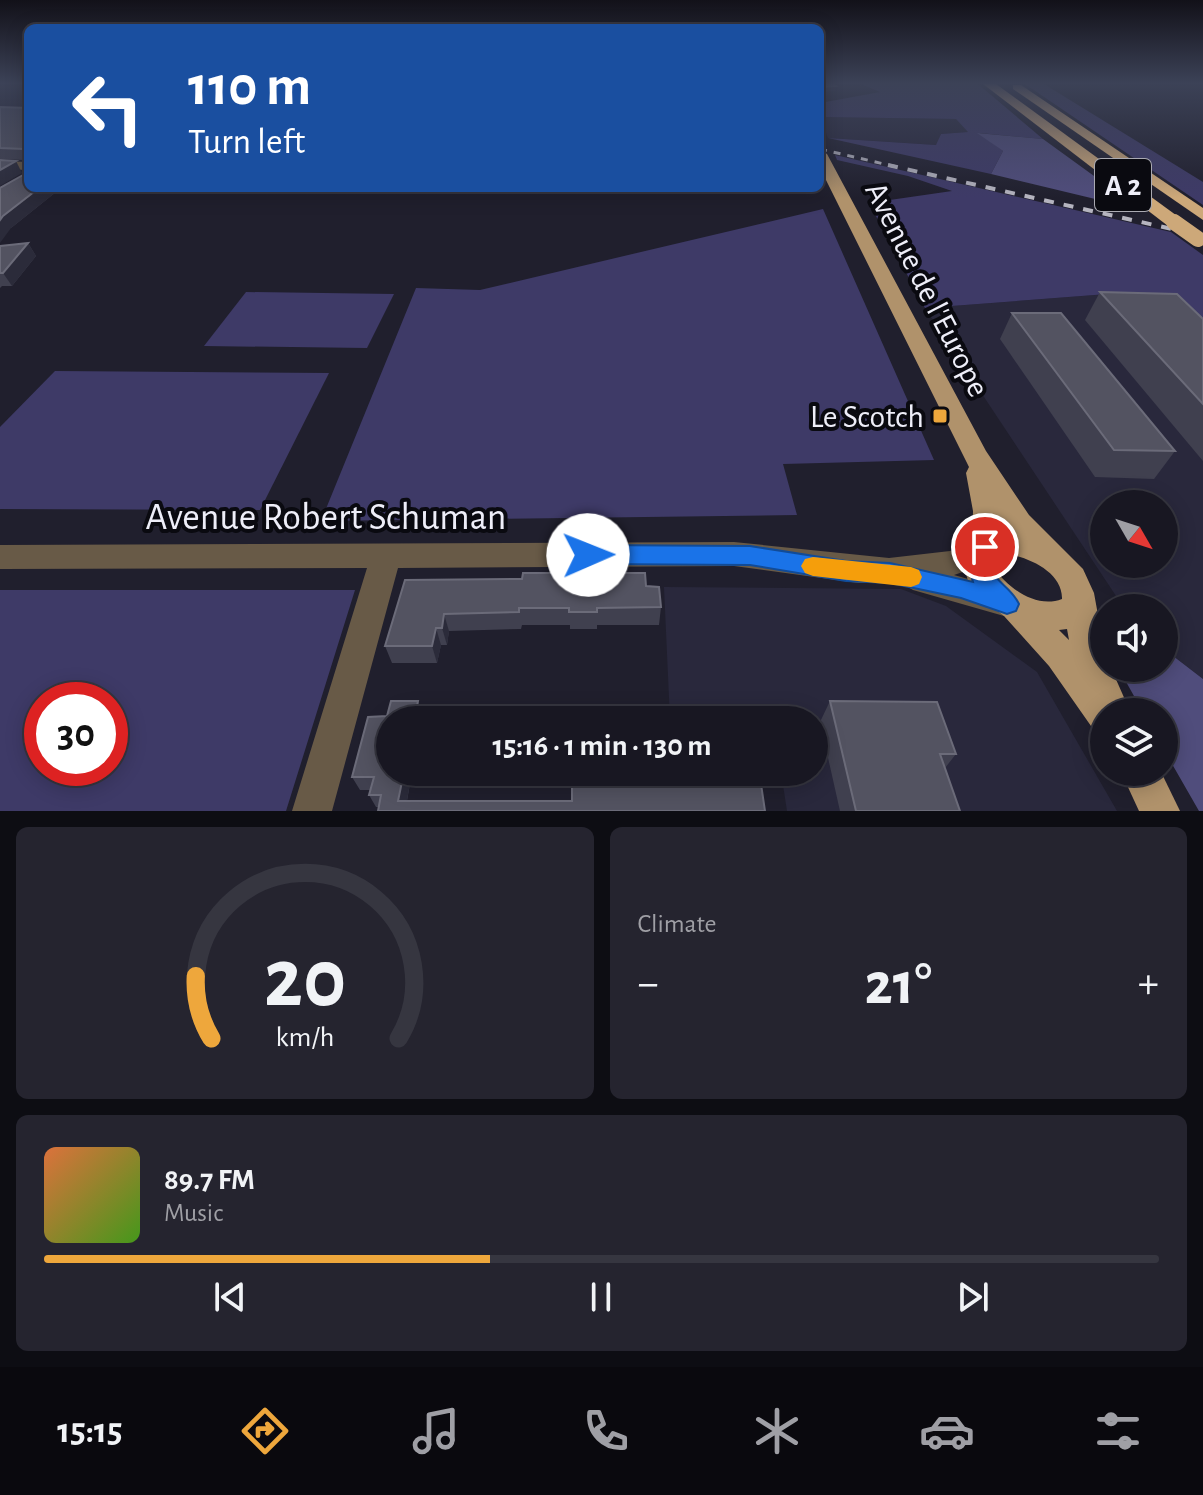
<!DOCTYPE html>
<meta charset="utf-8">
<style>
body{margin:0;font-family:"Alegreya Sans",sans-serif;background:#25242f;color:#f1f3f6;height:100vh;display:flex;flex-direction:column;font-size:30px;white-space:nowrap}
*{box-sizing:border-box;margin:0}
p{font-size:26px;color:#9f9fa5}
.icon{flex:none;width:44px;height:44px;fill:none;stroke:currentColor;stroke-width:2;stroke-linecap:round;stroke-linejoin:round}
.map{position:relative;height:811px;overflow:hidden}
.side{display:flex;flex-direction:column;gap:16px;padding:16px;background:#0d0d13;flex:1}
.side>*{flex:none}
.guide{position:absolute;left:24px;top:24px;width:800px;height:168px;border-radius:12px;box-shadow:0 4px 20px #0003,0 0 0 2px #363640;background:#1a4fa0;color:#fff;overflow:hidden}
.needle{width:52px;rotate:129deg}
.buttons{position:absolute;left:1090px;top:490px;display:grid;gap:16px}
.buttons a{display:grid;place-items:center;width:88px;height:88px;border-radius:50%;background:#181722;box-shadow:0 4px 20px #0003,0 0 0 2px #363640;font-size:40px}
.speed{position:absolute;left:24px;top:682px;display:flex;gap:16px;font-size:40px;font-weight:700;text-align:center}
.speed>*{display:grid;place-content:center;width:104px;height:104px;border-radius:50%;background:#181722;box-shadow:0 4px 20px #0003,0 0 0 2px #363640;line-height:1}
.speed .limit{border:12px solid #d22;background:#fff;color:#111}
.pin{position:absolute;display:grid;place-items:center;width:68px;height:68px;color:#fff;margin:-34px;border:4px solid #fff;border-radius:50%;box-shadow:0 2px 8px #0007}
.me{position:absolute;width:88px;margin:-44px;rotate:89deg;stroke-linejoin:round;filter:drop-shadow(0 0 6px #0008)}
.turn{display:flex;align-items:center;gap:28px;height:168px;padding:0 32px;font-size:36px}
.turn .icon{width:104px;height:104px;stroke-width:2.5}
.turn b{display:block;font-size:56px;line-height:68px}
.big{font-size:60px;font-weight:700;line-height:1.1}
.side .card{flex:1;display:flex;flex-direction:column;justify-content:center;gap:12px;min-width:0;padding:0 28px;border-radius:12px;background:#25242f}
.side .dial{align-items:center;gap:0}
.dial svg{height:208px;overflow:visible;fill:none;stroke:#363640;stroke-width:7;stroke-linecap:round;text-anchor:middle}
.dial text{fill:#f1f3f6;stroke:none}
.song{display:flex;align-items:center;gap:24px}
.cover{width:96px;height:96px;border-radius:12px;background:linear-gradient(135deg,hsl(20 70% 55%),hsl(100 70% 35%))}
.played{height:8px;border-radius:4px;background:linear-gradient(90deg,#eea73c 40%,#363640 40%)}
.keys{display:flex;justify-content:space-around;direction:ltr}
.heat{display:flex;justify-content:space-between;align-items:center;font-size:44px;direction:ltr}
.side .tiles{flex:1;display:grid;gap:16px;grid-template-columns:1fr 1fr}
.card:last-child{grid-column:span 2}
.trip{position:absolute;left:376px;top:706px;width:452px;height:80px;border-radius:40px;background:#181722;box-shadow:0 4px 20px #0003,0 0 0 2px #363640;font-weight:700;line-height:80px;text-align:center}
.dock{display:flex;height:128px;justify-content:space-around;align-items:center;background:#0a090e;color:#9f9fa5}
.dock .icon{width:56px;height:56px}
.dock .on{color:#eea73c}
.dock b{font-size:36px;color:#f1f3f6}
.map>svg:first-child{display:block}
.built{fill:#29283c;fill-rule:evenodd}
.green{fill:#3e3a67;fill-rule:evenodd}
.forest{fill:#504d7c}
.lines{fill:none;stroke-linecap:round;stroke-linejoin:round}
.minor{fill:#685a47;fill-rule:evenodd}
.major{fill:#b0926b;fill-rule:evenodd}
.highway{fill:#cda879;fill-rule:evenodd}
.rail-far1{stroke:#b5b4bf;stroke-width:3;stroke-dasharray:7 7;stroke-linecap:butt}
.rail{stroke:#b5b4bf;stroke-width:4;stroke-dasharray:10 10;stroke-linecap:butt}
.highway-bridge{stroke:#cda879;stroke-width:16}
.wall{fill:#40404f}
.shaded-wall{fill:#2b2b3a}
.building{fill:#535361;stroke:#6b6b79;stroke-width:2}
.route{fill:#1a73e8;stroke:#114b97;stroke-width:2}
.slow{fill:#f59e0b}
.poi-dot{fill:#eea73c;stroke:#0a0a10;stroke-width:3}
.labels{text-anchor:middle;stroke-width:8;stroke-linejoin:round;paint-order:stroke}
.shield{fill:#0a0a10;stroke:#aaaab2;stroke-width:2}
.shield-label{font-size:30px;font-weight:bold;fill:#eeeef8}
.street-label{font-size:32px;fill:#eeeef8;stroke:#0a0a10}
.poi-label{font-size:32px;fill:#eeeef8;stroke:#0a0a10;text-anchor:end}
.near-street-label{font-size:38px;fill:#eeeef8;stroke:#0a0a10}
</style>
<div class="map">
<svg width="1203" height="811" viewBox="0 0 1203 811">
<rect width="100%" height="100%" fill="#201f2d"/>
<!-- built -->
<g class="built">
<path d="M820,117L956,119L969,132L941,134L937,145L828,138Z"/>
<path d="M1134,292L1186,309L1203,325V679L1164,649V608H1124L925,308ZM1104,504H1164V564H1104Z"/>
<path d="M664,587L901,589L946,606L1037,672L1117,811H787L781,772H814V720H670Z"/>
</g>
<!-- green -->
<g class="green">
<path d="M861,84H978L1043,139L979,133L1003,151L991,174L828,138L936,145L941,134L968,132L956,119L820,117V103L880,92Z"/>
<path d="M1025,84H1044L1203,182V205Z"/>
<path d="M835,155L1171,232L1203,255V325L1186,309L1134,292L925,308L869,203L952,191L908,176L837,160Z"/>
<path d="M823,209L934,460L783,464L797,515L321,521L416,288L480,290Z"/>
<path d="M246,292L394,294L367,348L204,346Z"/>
<path d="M55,371L329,373L260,510L0,509V427Z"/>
<path d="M0,590H355L286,811H0ZM42,700H110V768H42Z"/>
</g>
<!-- forest -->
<g class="forest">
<path d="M977,133L1043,139L1141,210L991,174L1003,151Z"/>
<path d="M1164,649L1203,679V811H1199L1164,750V712H1143L1125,680L1127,668H1164Z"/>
</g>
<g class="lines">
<!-- minor -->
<g class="minor">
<path d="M0,161L28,162V170L0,169Z"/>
<path d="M981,541L992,544L996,553L992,562L954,575L1015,592L1020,602L1015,612L1004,616L913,590L901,583H858L734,566L398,568L332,811H292L367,568L0,569V545L734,542L889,558L950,551Z"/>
</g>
<!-- major -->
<g class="major">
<path d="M820,150L827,154L986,451L1029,515L1083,569L1094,593L1104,648V668H1111L1126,702L1122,712H1104V731L1091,726L1049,666L1004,616L977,594L968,581L962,559L972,541L973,511L966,473L969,467L820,168ZM1001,519L1008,530L1001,529ZM1003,553C1026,556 1063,571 1062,599C1036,609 1008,588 994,568V557ZM1067,629L1069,640L1059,630Z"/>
<path d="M1121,772H1161L1180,811H1139Z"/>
</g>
<!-- highway -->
<g class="highway">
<path d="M983,84H996L1180,218L1182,222L1180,226H1168Z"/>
<path d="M1013,85H1021L1203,208V220L1013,89Z"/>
</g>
<!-- rail-far1 -->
<path class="rail-far1" d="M820,149L897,167"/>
<!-- rail -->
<path class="rail" d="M888,165L1203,236"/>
<!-- highway-bridge -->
<path class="highway-bridge" d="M1174,222L1198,239"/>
</g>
<!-- wall -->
<g class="wall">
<path d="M0,107L28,108V188H61L11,228L23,175L24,160L0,159Z"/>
<path d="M28,243L36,256L12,286H2L0,288V246Z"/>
<path d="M1100,292L1203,319V461L1085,320Z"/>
<path d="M1012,313L1175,451L1154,479L1095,477L1000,339Z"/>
<path d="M405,580L646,586L661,607L659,625H597V629H570V625H522L521,629L449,631L447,645H441L437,663H392L385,646Z"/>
<path d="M418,701L423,715L422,720H390L412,772L407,801L765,811L376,807L369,795L370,790H360L352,777L387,716Z"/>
<path d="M830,701L956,754L945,768L960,811H840L820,722Z"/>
</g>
<!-- shaded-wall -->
<g class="shaded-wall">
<path d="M836,86L835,91L820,92V87Z"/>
<path d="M16,161L22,173L0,186V170Z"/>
<path d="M39,188H61L11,228L0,243V220L3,216Z"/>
<path d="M28,243L36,256L12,286L3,273Z"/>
<path d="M444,614L449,631L447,645L442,628Z"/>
<path d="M436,628L441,645L437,663L432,646Z"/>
<path d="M418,701L423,715L422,720H414Z"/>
<path d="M404,772H412L405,811L398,801Z"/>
</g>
<!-- building -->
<g class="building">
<path d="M820,84H833L836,86L820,87Z"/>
<path d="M0,107L28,108V188H39L3,216L0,220V188L23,175L24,149L0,148Z"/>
<path d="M0,160L16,161L0,170Z"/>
<path d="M28,243L3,273H0V246Z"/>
<path d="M1100,292L1177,294L1203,319V404Z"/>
<path d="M1012,313H1061L1175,451L1114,450Z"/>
<path d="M523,573H645L646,586L659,587L661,607L597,608V612H569V608H519V612L444,614L442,628H436L432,646H385L405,580L522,579Z"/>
<path d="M391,701H418L414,720H390V772H404L398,801H572V785L761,784L765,811H378L381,795H369L374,777H352L368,717L387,716Z"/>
<path d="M830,701L937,702L956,754H940L960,811H856Z"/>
</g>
<!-- sky -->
<linearGradient id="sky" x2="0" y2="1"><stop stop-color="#121119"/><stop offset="0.42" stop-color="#3c4257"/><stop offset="1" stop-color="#3c4257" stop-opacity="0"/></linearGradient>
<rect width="1203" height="198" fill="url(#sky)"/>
<!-- route -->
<path class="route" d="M985,538L993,541L996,547C980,580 1008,580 1019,604L1016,611L1007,614L961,598L890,583L846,581L750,565L588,564L580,561L577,555L580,548L588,545L750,546L846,561L890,563L973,582L967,560L977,541Z"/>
<!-- slow -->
<path class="slow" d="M813,557L911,567L919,570L922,577L919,584L911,587L813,576L805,573L801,566L805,559Z"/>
<!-- markers -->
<rect class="poi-dot" x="932" y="408" width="16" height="16" rx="4"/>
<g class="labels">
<!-- shield labels -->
<rect class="shield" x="1095" y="159" width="56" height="52" rx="6"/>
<g class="shield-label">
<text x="1123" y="195">A 2</text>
</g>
<!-- street labels -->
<g class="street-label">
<text transform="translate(928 289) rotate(63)" y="11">Avenue de l'Europe</text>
</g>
<!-- poi labels -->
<g class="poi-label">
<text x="924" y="427">Le Scotch</text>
</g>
<!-- near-street labels -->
<g class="near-street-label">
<text x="326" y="529">Avenue Robert Schuman</text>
</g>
</g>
</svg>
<div class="buttons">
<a><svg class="needle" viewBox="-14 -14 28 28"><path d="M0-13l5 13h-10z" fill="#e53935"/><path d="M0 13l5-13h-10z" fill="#9f9fa5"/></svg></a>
<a><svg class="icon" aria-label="sound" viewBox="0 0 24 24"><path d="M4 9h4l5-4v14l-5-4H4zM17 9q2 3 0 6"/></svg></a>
<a><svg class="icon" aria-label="layers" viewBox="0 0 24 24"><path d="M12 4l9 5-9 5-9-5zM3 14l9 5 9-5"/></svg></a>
</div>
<div class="speed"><div class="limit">30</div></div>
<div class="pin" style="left:985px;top:547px;background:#d93025"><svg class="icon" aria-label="arrive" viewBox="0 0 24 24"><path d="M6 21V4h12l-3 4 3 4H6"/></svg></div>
<svg class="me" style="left:588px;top:555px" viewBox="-20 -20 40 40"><circle r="19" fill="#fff"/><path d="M0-13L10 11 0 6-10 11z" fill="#1a73e8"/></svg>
<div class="trip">15:16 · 1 min · 130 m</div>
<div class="guide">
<div class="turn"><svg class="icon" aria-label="left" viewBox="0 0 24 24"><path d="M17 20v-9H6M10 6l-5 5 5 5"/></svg><div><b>110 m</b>Turn left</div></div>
</div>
</div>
<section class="side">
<div class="tiles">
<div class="card dial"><svg viewBox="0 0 100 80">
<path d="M14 69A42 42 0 1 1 86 69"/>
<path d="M14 69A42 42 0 0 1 8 45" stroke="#eea73c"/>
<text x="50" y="56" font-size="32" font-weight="700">20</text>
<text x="50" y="72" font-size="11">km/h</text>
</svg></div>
<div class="card"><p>Climate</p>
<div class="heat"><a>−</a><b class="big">21°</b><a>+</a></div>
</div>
<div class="card">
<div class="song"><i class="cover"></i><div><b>89.7 FM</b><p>Music</p></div></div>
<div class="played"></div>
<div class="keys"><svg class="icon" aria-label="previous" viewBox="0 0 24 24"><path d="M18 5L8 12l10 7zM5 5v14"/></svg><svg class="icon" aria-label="pause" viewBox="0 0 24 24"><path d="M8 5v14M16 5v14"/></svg><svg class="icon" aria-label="next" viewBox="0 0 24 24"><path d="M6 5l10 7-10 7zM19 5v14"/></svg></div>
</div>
</div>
</section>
<nav class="dock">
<b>15:15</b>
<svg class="icon on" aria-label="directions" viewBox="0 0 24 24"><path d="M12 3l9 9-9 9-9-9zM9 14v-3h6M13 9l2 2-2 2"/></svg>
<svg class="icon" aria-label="music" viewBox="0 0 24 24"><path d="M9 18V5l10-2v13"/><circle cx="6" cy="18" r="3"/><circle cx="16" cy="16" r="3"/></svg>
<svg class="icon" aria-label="phone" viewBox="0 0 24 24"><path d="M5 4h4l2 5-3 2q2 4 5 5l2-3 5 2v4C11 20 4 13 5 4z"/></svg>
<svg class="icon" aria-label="climate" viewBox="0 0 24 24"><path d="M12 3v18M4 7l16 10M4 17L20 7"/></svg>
<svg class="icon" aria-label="car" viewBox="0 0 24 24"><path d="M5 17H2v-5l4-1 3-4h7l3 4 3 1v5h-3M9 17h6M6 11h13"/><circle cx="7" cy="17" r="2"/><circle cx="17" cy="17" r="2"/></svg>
<svg class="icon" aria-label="filters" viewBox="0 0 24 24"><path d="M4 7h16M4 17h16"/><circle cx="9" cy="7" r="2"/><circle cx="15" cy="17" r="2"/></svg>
</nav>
